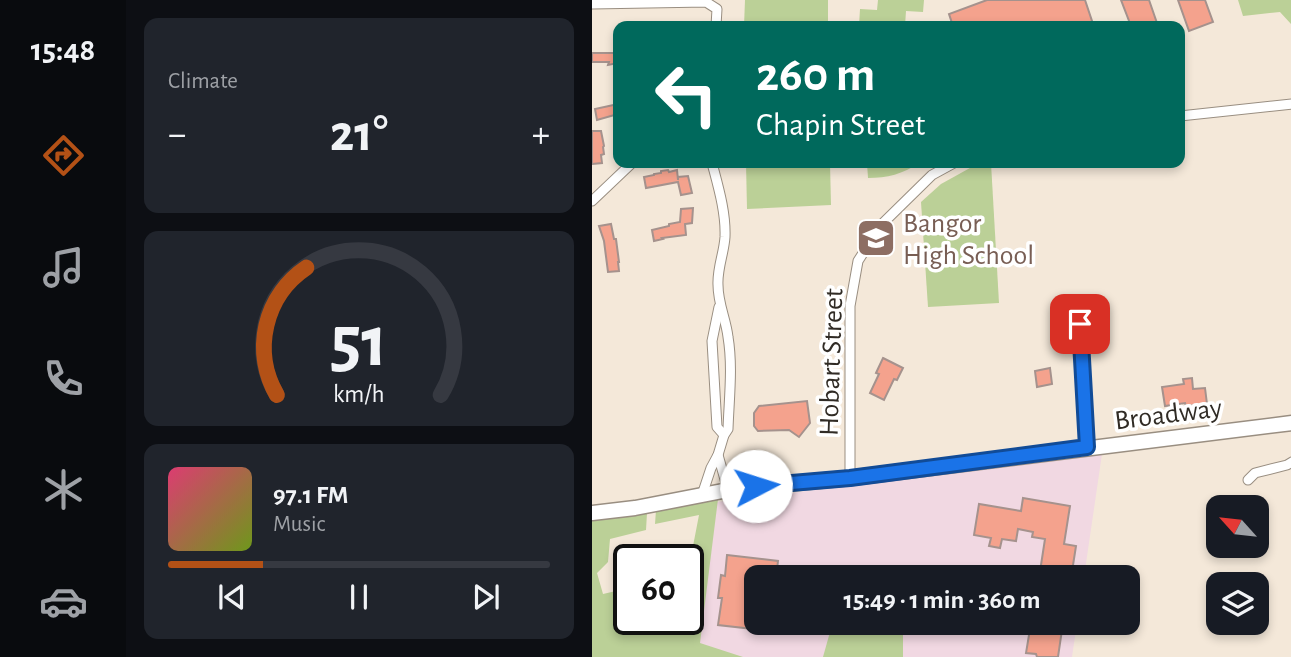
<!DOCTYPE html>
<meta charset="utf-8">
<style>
body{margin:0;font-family:"Alegreya Sans",sans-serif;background:#20242c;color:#f1f3f6;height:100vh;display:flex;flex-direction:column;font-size:26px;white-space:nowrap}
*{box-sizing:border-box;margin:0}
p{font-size:23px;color:#9ea1a6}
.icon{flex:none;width:38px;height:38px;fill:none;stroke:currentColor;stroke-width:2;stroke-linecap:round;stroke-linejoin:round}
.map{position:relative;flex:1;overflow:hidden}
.side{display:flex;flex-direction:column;gap:18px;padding:18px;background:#0d0f14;width:466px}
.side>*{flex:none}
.hud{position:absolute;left:21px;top:21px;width:572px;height:147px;border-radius:14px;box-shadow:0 4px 10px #0003;background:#00695c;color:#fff;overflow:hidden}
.needle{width:46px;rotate:297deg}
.fabs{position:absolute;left:614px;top:495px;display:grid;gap:14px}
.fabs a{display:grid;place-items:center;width:63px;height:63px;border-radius:14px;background:#171b24;box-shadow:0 4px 10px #0003;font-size:35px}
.speed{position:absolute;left:21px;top:544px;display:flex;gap:14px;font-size:35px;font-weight:700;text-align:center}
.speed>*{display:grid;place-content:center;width:91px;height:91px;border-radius:50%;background:#171b24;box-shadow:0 4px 10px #0003;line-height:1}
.speed .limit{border:4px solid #111;border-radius:10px;background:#fff;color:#111}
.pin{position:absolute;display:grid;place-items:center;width:60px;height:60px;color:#fff;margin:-30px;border-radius:14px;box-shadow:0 4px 10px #0006}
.me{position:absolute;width:77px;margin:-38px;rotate:85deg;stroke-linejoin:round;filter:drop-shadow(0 0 5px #0008)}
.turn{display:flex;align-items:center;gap:24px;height:147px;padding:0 28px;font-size:32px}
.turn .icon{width:91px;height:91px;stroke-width:2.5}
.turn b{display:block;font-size:49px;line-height:60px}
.big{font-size:52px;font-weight:700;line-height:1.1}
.side .tile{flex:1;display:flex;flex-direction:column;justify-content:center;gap:10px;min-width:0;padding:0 24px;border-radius:14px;background:#20242c}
.side .dial{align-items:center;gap:0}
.dial svg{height:182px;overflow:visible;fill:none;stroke:#363941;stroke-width:7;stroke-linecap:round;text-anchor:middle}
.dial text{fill:#f1f3f6;stroke:none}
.song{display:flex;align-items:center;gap:21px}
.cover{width:84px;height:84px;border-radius:10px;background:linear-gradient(135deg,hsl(340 70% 55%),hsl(80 70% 35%))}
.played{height:7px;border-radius:4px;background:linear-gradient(90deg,#b35116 25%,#363941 25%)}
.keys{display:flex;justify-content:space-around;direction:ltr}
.heat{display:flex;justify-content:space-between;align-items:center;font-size:38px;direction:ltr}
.trip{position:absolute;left:152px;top:565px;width:396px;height:70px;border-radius:14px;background:#171b24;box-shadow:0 4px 10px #0003;font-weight:700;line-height:70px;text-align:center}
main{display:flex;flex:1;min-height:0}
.menu{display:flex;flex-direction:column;width:126px;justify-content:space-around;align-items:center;background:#090b0e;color:#9ea1a6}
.menu .icon{width:49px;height:49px}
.menu .active{color:#b35116}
.menu b{font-size:32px;color:#f1f3f6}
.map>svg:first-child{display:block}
.medical{fill:#f1d8e2}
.green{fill:#bbd097}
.building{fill:#f4a28d;stroke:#a5928d;stroke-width:2}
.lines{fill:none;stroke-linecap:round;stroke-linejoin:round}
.minor-casing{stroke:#998e81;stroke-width:11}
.primary-casing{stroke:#998e81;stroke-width:17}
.minor{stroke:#fff;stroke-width:9}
.primary{stroke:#fff;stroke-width:14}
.route-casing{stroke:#114b97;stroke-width:18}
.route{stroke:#1a73e8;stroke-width:12}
.labels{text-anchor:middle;stroke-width:7;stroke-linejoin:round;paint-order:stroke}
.education-label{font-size:28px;fill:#785e54;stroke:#fff;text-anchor:start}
.street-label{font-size:28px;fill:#302b25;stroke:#fff}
</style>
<main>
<nav class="menu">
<b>15:48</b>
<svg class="icon active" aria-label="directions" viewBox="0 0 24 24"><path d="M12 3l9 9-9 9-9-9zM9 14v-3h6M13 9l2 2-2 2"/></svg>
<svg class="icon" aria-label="music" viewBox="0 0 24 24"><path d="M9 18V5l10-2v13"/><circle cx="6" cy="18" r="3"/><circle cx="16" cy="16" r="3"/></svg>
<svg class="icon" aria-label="phone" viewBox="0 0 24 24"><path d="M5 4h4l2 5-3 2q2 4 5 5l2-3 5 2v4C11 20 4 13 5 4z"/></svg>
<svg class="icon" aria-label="climate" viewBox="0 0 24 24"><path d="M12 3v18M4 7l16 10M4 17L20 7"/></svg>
<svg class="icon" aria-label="car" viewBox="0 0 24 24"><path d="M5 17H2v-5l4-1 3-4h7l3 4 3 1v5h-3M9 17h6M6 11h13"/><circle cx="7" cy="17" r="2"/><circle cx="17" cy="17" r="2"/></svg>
</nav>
<section class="side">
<div class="tile"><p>Climate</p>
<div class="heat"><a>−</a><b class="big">21°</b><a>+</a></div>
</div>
<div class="tile dial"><svg viewBox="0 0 100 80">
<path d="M14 69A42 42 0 1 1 86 69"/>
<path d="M14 69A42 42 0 0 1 27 13" stroke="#b35116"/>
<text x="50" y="56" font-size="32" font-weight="700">51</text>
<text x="50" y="72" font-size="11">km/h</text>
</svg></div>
<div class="tile">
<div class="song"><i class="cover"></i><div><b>97.1 FM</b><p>Music</p></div></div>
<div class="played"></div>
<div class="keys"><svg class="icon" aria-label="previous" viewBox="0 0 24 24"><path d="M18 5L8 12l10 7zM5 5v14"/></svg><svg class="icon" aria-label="pause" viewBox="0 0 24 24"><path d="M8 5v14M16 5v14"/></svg><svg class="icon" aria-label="next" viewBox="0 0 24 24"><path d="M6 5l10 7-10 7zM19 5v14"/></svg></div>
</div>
</section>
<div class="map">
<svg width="700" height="657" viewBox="0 0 700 657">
<rect width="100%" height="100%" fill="#f4e8d9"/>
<!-- medical -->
<path class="medical" d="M510,454L492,577L164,578V623H485L480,657H92L101,589L109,504Z"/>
<!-- green -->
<g class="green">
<path d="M153,0H236V26H152Z"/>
<path d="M286,0H332L331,12L314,11L313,26H267L268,9L285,10Z"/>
<path d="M646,0H699V24L688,12L651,16Z"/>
<path d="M154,163H238L239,205L155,209Z"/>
<path d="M275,163H327C311,174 295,178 276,178Z"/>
<path d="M387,163H399L407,303L336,307L329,202L349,184Z"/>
<path d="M126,499L108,643L151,657H0V521L55,513L54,530L18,539L16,562L5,573L11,594L37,588V620H96V572L107,515L63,524L64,510Z"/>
<path d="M258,623H287L311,633V657H231L238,632Z"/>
</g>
<!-- building -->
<g class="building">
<path d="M395,0H493L501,24L500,26H361L357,14Z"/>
<path d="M529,0H557L566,26H539Z"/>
<path d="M586,0H613L621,22L597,31Z"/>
<path d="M0,53H26V63L16,65L17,62H0Z"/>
<path d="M26,104V114L5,120L3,109Z"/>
<path d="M0,131H9L12,146L11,147L12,154L9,155L10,163L0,164Z"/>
<path d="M76,170L77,172L85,170L86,180V177L96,176L100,193L89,195L86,182L54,188L52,177L62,175V174L69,173V171Z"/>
<path d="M101,208L100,223L93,224L94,235L70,238L71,239L62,241L60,230L77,226V224L88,222L89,209Z"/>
<path d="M19,224L22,239H24L27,262H26L27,271L16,272L12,241L7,226Z"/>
<path d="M291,358L311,368L305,380L302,379L292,400L278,393L287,374L284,373Z"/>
<path d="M458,368L460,384L445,387L443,371Z"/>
<path d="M600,378L601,389L613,388L615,404L594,406L593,403L573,406L570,387L592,384L591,379Z"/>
<path d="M215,401L218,423L207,437L197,430L166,431L162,426V413L167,406Z"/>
<path d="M431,498L478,506L472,544L484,546L479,578H447L453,539L440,537L441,532L426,529L424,541L410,539L408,548L397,546L399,538L382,535L387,504L429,511Z"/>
<path d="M135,555L186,561L184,578H164V623H179L178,631L126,625L130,598H126L129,575L133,576Z"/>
<path d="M439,623H471L466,657H445L444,654L434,653Z"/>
</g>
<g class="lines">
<!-- minor casing -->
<g class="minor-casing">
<g id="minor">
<path d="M0,4L114,2L125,9L124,26"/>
<path d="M588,116L700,104"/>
<path d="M0,201L40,163"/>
<path d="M127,307L120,341L125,427L132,435"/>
<path d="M488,324L495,447"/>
<path d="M126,455L136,490"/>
<path d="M258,478V306L266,261L289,225L340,175L362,163"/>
<path d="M656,480L663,473L695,465L700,462"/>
<path d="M110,495L119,468L126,455L132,435L136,429C137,399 141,367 136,337C134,319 126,304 126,285C125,269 132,253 133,237C134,212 126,186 120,163"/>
</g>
</g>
<!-- primary casing -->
<g class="primary-casing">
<path id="primary" d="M0,513L43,508L141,489L258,478L700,423"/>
</g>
<!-- minor -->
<use href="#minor" class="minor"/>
<!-- primary -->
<use href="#primary" class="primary"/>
</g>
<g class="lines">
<!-- route casing -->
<g class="route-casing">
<path id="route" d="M164,486L258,478L495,447L488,324"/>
</g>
<!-- route -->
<use href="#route" class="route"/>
</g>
<!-- icons -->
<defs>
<g id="school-square" transform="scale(2.0125)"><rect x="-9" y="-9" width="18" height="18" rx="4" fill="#8d6e63" stroke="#fff"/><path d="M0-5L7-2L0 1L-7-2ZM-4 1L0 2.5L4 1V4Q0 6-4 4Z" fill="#fff"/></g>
</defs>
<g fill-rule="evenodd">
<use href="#school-square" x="284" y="238"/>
</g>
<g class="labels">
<!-- education labels -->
<g class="education-label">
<text x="311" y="232">Bangor<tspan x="311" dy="32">High School</tspan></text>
</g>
<!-- street labels -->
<g class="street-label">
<text transform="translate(238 362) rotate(-88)" y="10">Hobart Street</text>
<text transform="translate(576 413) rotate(-7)" y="10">Broadway</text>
</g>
</g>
</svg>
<div class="fabs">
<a><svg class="needle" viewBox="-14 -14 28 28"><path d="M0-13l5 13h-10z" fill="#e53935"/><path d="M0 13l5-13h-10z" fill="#9ea1a6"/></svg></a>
<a><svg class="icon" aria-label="layers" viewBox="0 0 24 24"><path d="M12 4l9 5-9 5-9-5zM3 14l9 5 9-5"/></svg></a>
</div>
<div class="speed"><div class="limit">60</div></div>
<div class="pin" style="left:488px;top:324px;background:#d93025"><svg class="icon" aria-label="arrive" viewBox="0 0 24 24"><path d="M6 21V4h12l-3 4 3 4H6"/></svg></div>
<svg class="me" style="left:164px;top:486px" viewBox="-20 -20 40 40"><circle r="19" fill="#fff"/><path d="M0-13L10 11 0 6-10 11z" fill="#1a73e8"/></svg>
<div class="trip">15:49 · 1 min · 360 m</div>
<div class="hud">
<div class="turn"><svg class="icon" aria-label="left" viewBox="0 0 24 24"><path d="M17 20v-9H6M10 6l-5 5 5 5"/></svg><div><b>260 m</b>Chapin Street</div></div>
</div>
</div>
</main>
